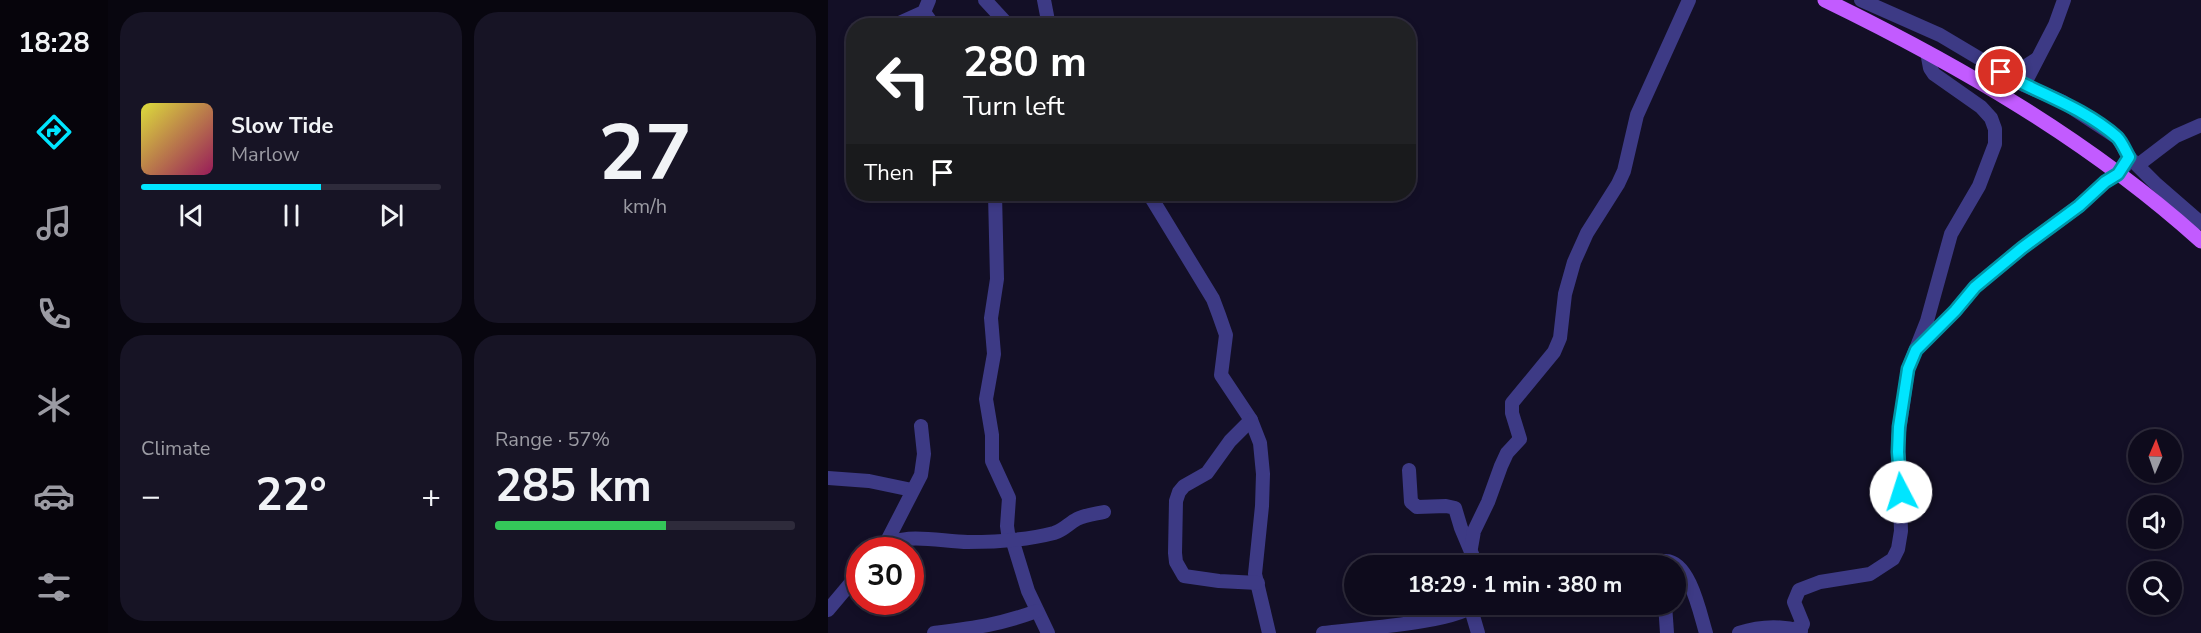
<!DOCTYPE html>
<meta charset="utf-8">
<style>
body{margin:0;font-family:"Nunito Sans",sans-serif;background:#171425;color:#f1f3f6;height:100vh;display:flex;flex-direction:column;font-size:22px;white-space:nowrap}
*{box-sizing:border-box;margin:0}
p{font-size:20px;color:#9b9ba3}
.icon{flex:none;width:33px;height:33px;fill:none;stroke:currentColor;stroke-width:2;stroke-linecap:round;stroke-linejoin:round}
.map{position:relative;flex:1;overflow:hidden}
.details{display:flex;flex-direction:column;gap:12px;padding:12px;background:#08060f;width:720px}
.details>*{flex:none}
.top-card{position:absolute;left:18px;top:18px;width:570px;height:183px;border-radius:24px;box-shadow:0 3px 9px #0003,0 0 0 2px #2e2b3b;background:#202124;color:#fff;overflow:hidden}
.needle{width:39px;rotate:2deg}
.fabs{position:absolute;left:1300px;top:429px;display:grid;gap:12px}
.fabs a{display:grid;place-items:center;width:54px;height:54px;border-radius:50%;background:#0e0b1c;box-shadow:0 3px 9px #0003,0 0 0 2px #2e2b3b;font-size:30px}
.speed{position:absolute;left:18px;top:537px;display:flex;gap:12px;font-size:30px;font-weight:700;text-align:center}
.speed>*{display:grid;place-content:center;width:78px;height:78px;border-radius:50%;background:#0e0b1c;box-shadow:0 3px 9px #0003,0 0 0 2px #2e2b3b;line-height:1}
.speed .limit{border:9px solid #d22;background:#fff;color:#111}
.pin{position:absolute;display:grid;place-items:center;width:51px;height:51px;color:#fff;margin:-26px;border:3px solid #fff;border-radius:50%;box-shadow:0 2px 6px #0007}
.me{position:absolute;width:66px;margin:-33px;rotate:355deg;stroke-linejoin:round;filter:drop-shadow(0 0 4px #0008)}
.turn{display:flex;align-items:center;gap:21px;height:126px;padding:0 18px;font-size:27px}
.turn .icon{width:78px;height:78px;stroke-width:2.5}
.turn b{display:block;font-size:42px;line-height:51px}
.then{display:flex;align-items:center;height:57px;padding:0 18px;background:#0003;gap:12px;font-size:22px}
.big{font-size:45px;font-weight:700;line-height:1.1}
.details .tile{flex:1;display:flex;flex-direction:column;justify-content:center;gap:9px;min-width:0;padding:0 21px;border-radius:24px;background:#171425}
.details .dial{align-items:center;gap:0}
.dial b{font-size:78px;line-height:1}
.song{display:flex;align-items:center;gap:18px}
.cover{width:72px;height:72px;border-radius:9px;background:linear-gradient(135deg,hsl(60 70% 55%),hsl(330 70% 35%))}
.played{height:6px;border-radius:3px;background:linear-gradient(90deg,#00e5ff 60%,#2e2b3b 60%)}
.keys{display:flex;justify-content:space-around;direction:ltr}
.heat{display:flex;justify-content:space-between;align-items:center;font-size:33px;direction:ltr}
.charge{height:9px;border-radius:4px;background:linear-gradient(90deg,#34c759 57%,#2e2b3b 0)}
.details .tiles{flex:1;display:grid;gap:12px;grid-template-columns:repeat(2,1fr)}
.trip{position:absolute;left:516px;top:555px;width:342px;height:60px;border-radius:30px;background:#0e0b1c;box-shadow:0 3px 9px #0003,0 0 0 2px #2e2b3b;font-weight:700;line-height:60px;text-align:center}
main{display:flex;flex:1;min-height:0}
.tabs{display:flex;flex-direction:column;width:108px;justify-content:space-around;align-items:center;background:#06040b;color:#9b9ba3}
.tabs .icon{width:42px;height:42px}
.tabs .active{color:#00e5ff}
.tabs b{font-size:27px;color:#f1f3f6}
.map>svg:first-child{display:block}
.lines{fill:none;stroke-linecap:round;stroke-linejoin:round}
.minor{stroke:#3d3a85;stroke-width:14}
.major{stroke:#c25bff;stroke-width:15}
.route-casing{stroke:#0095a6;stroke-width:15}
.route{stroke:#00e5ff;stroke-width:10}
</style>
<main>
<nav class="tabs">
<b>18:28</b>
<svg class="icon active" aria-label="directions" viewBox="0 0 24 24"><path d="M12 3l9 9-9 9-9-9zM9 14v-3h6M13 9l2 2-2 2"/></svg>
<svg class="icon" aria-label="music" viewBox="0 0 24 24"><path d="M9 18V5l10-2v13"/><circle cx="6" cy="18" r="3"/><circle cx="16" cy="16" r="3"/></svg>
<svg class="icon" aria-label="phone" viewBox="0 0 24 24"><path d="M5 4h4l2 5-3 2q2 4 5 5l2-3 5 2v4C11 20 4 13 5 4z"/></svg>
<svg class="icon" aria-label="climate" viewBox="0 0 24 24"><path d="M12 3v18M4 7l16 10M4 17L20 7"/></svg>
<svg class="icon" aria-label="car" viewBox="0 0 24 24"><path d="M5 17H2v-5l4-1 3-4h7l3 4 3 1v5h-3M9 17h6M6 11h13"/><circle cx="7" cy="17" r="2"/><circle cx="17" cy="17" r="2"/></svg>
<svg class="icon" aria-label="filters" viewBox="0 0 24 24"><path d="M4 7h16M4 17h16"/><circle cx="9" cy="7" r="2"/><circle cx="15" cy="17" r="2"/></svg>
</nav>
<section class="details">
<div class="tiles">
<div class="tile">
<div class="song"><i class="cover"></i><div><b>Slow Tide</b><p>Marlow</p></div></div>
<div class="played"></div>
<div class="keys"><svg class="icon" aria-label="previous" viewBox="0 0 24 24"><path d="M18 5L8 12l10 7zM5 5v14"/></svg><svg class="icon" aria-label="pause" viewBox="0 0 24 24"><path d="M8 5v14M16 5v14"/></svg><svg class="icon" aria-label="next" viewBox="0 0 24 24"><path d="M6 5l10 7-10 7zM19 5v14"/></svg></div>
</div>
<div class="tile dial"><b>27</b><p>km/h</p></div>
<div class="tile"><p>Climate</p>
<div class="heat"><a>−</a><b class="big">22°</b><a>+</a></div>
</div>
<div class="tile"><p>Range · 57%</p><b class="big">285 km</b><div class="charge"></div></div>
</div>
</section>
<div class="map">
<svg width="1373" height="633" viewBox="0 0 1373 633">
<rect width="100%" height="100%" fill="#130f26"/>
<g class="lines">
<!-- minor -->
<g class="minor">
<path d="M157,0L181,26"/>
<path d="M216,0L221,26"/>
<path d="M1033,0L1112,35L1196,85L1235,102L1276,129L1290,138L1301,157L1327,183L1373,223"/>
<path d="M96,12L106,26"/>
<path d="M65,26L96,12L101,0"/>
<path d="M1173,72L1195,68L1209,59"/>
<path d="M1196,85L1227,25L1236,0"/>
<path d="M1310,165L1348,136L1373,125"/>
<path d="M167,194L169,279L163,318L166,354L158,399L164,435V461L181,498L179,526L181,540"/>
<path d="M321,194L385,299L391,315L398,335L393,375L423,420L432,443L435,474L434,506L427,574L441,633"/>
<path d="M1091,347L1127,311L1147,287L1194,248L1251,206L1277,182L1290,174L1297,166L1301,157"/>
<path d="M423,420L402,441L379,473L356,486L351,492L348,501L347,553L348,562L356,576L391,581L430,583"/>
<path d="M581,470L583,502L589,507L618,506L627,508L633,528L649,566"/>
<path d="M0,478L41,481L84,490"/>
<path d="M184,539L200,591L220,633"/>
<path d="M57,545L93,475L96,454L93,426"/>
<path d="M643,548L646,531L660,502L673,466L679,453L692,439L684,413V403L726,352L732,338L737,294L746,262L759,233L790,184L796,171L809,115L861,0"/>
<path d="M51,550C73,530 112,542 140,542C168,542 199,540 226,533C236,530 241,523 249,519C257,515 267,514 276,512"/>
<path d="M800,566C812,564 826,560 838,561C862,562 872,614 878,633"/>
<path d="M837,604L839,633"/>
<path d="M643,609L650,633"/>
<path d="M0,610L32,572"/>
<path d="M966,629L974,626L975,624L966,602L971,590L992,582L1042,574L1065,559L1070,549L1073,531L1070,439L1080,369L1099,321L1123,234L1151,186L1167,144V129L1163,118L1153,107L1106,74L1102,68L1099,52"/>
<path d="M106,633C145,628 171,625 209,611"/>
<path d="M495,633C523,629 630,623 647,604"/>
<path d="M911,633C932,626 951,625 973,631"/>
</g>
<!-- major -->
<path class="major" d="M997,0C1131,65 1262,141 1373,241"/>
</g>
<g class="lines">
<!-- route casing -->
<g class="route-casing">
<path id="route" d="M1073,492L1070,452L1071,427L1080,369L1088,350L1127,311L1147,287L1194,248L1251,206L1277,182L1290,174L1301,157C1297,150 1294,142 1289,137C1255,107 1211,94 1173,72"/>
</g>
<!-- route -->
<use href="#route" class="route"/>
</g>
</svg>
<div class="fabs">
<a><svg class="needle" viewBox="-14 -14 28 28"><path d="M0-13l5 13h-10z" fill="#e53935"/><path d="M0 13l5-13h-10z" fill="#9b9ba3"/></svg></a>
<a><svg class="icon" aria-label="sound" viewBox="0 0 24 24"><path d="M4 9h4l5-4v14l-5-4H4zM17 9q2 3 0 6"/></svg></a>
<a><svg class="icon" aria-label="search" viewBox="0 0 24 24"><circle cx="10" cy="10" r="6"/><path d="M15 15l6 6"/></svg></a>
</div>
<div class="speed"><div class="limit">30</div></div>
<div class="pin" style="left:1173px;top:72px;background:#d93025"><svg class="icon" aria-label="arrive" viewBox="0 0 24 24"><path d="M6 21V4h12l-3 4 3 4H6"/></svg></div>
<svg class="me" style="left:1073px;top:492px" viewBox="-20 -20 40 40"><circle r="19" fill="#fff"/><path d="M0-13L10 11 0 6-10 11z" fill="#00e5ff"/></svg>
<div class="trip">18:29 · 1 min · 380 m</div>
<div class="top-card">
<div class="turn"><svg class="icon" aria-label="left" viewBox="0 0 24 24"><path d="M17 20v-9H6M10 6l-5 5 5 5"/></svg><div><b>280 m</b>Turn left</div></div>
<div class="then">Then<svg class="icon" aria-label="arrive" viewBox="0 0 24 24"><path d="M6 21V4h12l-3 4 3 4H6"/></svg></div>
</div>
</div>
</main>
